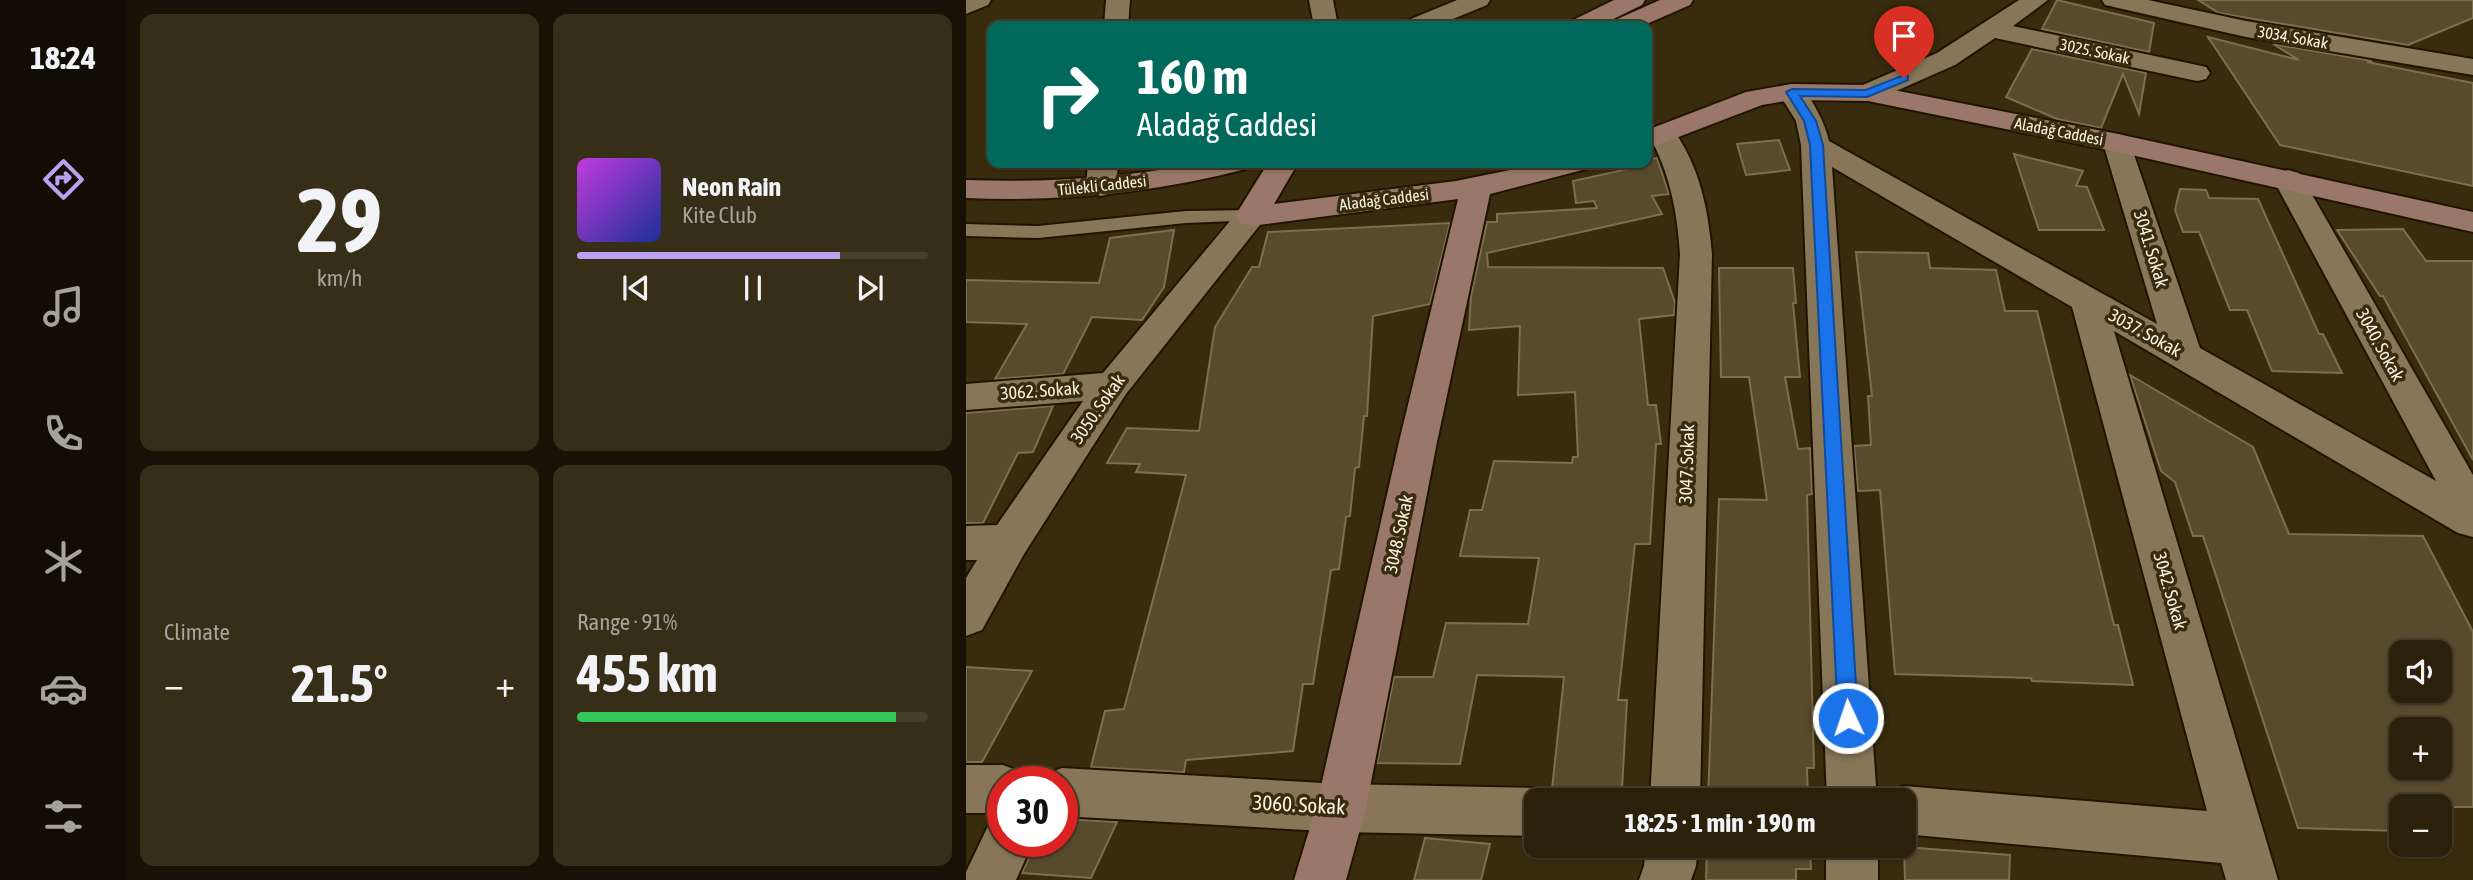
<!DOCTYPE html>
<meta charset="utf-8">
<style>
body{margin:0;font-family:"Asap Condensed",sans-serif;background:#372e18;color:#f1f3f6;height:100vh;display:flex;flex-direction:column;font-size:26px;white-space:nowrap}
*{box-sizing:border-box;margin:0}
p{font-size:23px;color:#a6a39c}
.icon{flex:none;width:38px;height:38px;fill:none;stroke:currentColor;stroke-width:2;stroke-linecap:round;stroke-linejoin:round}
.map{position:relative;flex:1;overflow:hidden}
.panel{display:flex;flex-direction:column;gap:14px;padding:14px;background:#181206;width:840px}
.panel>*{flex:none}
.banner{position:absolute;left:21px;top:21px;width:665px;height:147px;border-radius:14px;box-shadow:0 2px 5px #0004,0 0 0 2px #473e2b;background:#00695c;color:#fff;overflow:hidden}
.tools{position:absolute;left:1423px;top:640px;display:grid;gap:14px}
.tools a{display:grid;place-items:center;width:63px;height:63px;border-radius:14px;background:#2b210a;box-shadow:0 2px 5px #0004,0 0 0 2px #473e2b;font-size:35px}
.speed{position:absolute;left:21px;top:766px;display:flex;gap:14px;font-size:35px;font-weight:700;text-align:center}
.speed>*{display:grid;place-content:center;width:91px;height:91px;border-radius:50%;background:#2b210a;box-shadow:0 2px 5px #0004,0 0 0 2px #473e2b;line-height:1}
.speed .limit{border:10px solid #d22;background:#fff;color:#111}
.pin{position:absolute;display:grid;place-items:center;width:60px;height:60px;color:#fff;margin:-72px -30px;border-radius:50% 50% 50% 0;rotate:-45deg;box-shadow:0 0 7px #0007}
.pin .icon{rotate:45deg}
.me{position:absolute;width:77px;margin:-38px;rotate:357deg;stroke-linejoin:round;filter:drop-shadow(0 0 5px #0008)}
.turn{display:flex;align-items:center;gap:24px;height:147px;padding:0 35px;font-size:32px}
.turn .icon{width:91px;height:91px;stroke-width:2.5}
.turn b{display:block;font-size:49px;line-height:60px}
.big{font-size:52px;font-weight:700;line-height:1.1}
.panel .widget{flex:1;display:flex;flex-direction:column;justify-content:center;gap:10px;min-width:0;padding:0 24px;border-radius:14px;background:#372e18}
.panel .dial{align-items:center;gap:0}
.dial b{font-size:91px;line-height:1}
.song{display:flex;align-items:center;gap:21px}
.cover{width:84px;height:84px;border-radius:10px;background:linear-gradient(135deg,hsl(290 70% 55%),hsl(230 70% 35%))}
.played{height:7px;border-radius:4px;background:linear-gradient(90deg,#bca0f2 75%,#473e2b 75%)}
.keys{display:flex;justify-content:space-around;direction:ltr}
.heat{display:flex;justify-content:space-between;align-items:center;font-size:38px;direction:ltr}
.charge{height:10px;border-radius:5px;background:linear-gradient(90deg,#34c759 91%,#473e2b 0)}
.panel .tiles{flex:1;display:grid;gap:14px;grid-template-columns:repeat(2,1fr)}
.trip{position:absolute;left:558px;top:788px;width:392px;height:70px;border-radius:14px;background:#2b210a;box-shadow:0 2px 5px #0004,0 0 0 2px #473e2b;font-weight:700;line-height:70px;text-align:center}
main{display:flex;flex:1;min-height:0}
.dock{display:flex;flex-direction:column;width:126px;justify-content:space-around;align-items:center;background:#110d04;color:#a6a39c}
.dock .icon{width:49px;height:49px}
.dock .selected{color:#bca0f2}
.dock b{font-size:32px;color:#f1f3f6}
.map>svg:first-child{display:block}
.building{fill:#584a2c;stroke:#7d6e4f;stroke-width:2;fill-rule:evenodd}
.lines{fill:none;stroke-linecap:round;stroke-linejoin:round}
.lane-casing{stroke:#201400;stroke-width:4}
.street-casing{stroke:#201400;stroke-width:4}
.secondary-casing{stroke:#201400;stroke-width:4}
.lane{fill:#877758;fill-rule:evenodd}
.street{fill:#877758;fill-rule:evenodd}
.secondary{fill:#9a7869;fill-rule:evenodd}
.route{fill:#1a73e8;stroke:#114b97;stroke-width:2}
.labels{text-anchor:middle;stroke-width:7;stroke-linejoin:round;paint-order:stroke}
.far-street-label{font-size:16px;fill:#fbf3e1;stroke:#392c0e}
.street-label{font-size:18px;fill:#fbf3e1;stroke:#392c0e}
.near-street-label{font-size:21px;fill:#fbf3e1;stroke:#392c0e}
</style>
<main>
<nav class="dock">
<b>18:24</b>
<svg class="icon selected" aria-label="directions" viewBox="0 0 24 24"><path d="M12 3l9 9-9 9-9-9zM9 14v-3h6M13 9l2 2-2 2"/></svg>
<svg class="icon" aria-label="music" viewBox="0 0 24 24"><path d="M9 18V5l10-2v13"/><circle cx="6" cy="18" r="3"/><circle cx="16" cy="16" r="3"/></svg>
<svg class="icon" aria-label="phone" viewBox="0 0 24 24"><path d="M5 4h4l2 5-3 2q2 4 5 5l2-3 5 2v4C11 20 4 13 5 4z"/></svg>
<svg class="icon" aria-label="climate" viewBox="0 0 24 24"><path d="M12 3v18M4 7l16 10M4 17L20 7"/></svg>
<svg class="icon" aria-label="car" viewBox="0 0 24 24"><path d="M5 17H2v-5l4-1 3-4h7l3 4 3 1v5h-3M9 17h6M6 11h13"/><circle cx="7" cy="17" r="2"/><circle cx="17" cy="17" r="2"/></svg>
<svg class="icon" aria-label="filters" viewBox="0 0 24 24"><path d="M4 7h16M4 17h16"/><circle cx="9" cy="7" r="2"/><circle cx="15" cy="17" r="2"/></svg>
</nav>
<section class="panel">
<div class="tiles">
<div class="widget dial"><b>29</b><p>km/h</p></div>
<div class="widget">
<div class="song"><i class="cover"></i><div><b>Neon Rain</b><p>Kite Club</p></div></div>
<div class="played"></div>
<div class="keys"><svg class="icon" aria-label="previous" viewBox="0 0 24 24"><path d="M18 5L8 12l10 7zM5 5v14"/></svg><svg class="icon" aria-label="pause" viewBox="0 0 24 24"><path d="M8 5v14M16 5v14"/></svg><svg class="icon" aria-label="next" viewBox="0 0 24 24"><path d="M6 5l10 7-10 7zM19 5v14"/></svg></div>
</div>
<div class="widget"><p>Climate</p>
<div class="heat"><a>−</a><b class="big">21.5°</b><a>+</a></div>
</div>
<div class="widget"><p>Range · 91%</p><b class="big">455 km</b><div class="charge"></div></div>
</div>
</section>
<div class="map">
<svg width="1507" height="880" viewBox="0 0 1507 880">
<rect width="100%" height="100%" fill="#392c0e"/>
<!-- building -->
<g class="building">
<path d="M1091,0L1188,23L1183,52L1076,29Z"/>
<path d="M1232,0H1507V18L1442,45L1253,13Z"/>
<path d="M1242,37L1333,60L1307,44L1406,61L1401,62L1507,83V186L1314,145Z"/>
<path d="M1066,49L1180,73L1173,114L1157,74L1135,128L1091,119L1040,97Z"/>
<path d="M813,140L824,170L780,175L771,144Z"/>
<path d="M1048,154L1117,171L1110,186L1121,187L1138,230H1073Z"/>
<path d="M691,158L703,194L686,196L696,214L521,253L522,267L697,268L709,303L708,315L673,319L682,405H690L695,444H690L684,544H669L652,700H661L656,789H586L598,677L511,675L494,764L411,763L428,677H467L480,623L562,624L573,558L494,556L504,510H516L528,461L606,463L607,457H612L609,392L552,395L554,326L503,330L505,296L521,222H531V214L631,208L628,201L610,203L607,181L662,169L660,165L681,163V160Z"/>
<path d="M1214,189L1240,190L1243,198L1292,199L1353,334H1357L1376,373L1306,371L1281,310H1264L1233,232H1217L1209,210Z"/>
<path d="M484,223L464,304L407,316L401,416H398L393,467L389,468L384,516L380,517L373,569L365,570L347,684H337L327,751L220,760L218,772H214L125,767L139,711L158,709L220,475L170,472L174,464L141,463L161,428L233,431L249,327L286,267H293L302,232Z"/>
<path d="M1437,229L1460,261H1507V460L1417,296H1414L1371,230Z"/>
<path d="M208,230L198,287L176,320L126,317L97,374L29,379L61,324L0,322V280L133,283L144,238Z"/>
<path d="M890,252L962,253L964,268L1030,270L1039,311H1071L1148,625H1152L1167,685L1066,681L1065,678L929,674L914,490L892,491L888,446L905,445L902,396H906Z"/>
<path d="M753,268H827L830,303H827L834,377H819L832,449L844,448L846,494L841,495L848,768H841L842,800H742L753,499L801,500L783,377H755Z"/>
<path d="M1164,375L1287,447L1323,534L1457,536L1507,632V807H1435V831L1332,828L1237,536H1227L1209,482L1195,471ZM1435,653H1474V691H1435ZM1435,730H1474V768H1435Z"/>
<path d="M87,406L67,452L52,453L17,523H0V413Z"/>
<path d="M0,667L66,671L16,762H0Z"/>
<path d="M96,819L151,822L125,878L56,873L70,842H96Z"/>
<path d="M459,838L524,844L515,880H448Z"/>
<path d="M741,845H844L845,869H830V880H740Z"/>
<path d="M938,847L1044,855L1043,880H939Z"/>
</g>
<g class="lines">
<!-- lane casing -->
<g class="lane-casing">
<path id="lane" d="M285,210L292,212L295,216L292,220L220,223L72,238L0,236V224L72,226L220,211Z"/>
</g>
<!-- street casing -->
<g class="street-casing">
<g id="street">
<path d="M0,0H25L22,5L0,14Z"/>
<path d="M140,0H164L162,26H138Z"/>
<path d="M343,0H367L372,26H348Z"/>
<path d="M491,0H524L521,5L470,26H436L440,21Z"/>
<path d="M1053,0H1082L1047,26L1231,65L1240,67L1244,73L1240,79L1231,81L1029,38L989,65L912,99L902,101L892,99L888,93L892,87L971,53Z"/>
<path d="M1136,0H1182L1280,21L1507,59V75L1280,37L1139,5Z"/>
<path d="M826,84L836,86C848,104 858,120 863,141L1191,324L1137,143L1142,137L1152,134L1162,137L1234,348L1470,481L1307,179L1311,173L1322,170L1333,173L1337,179L1507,475V537L1492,533L1148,331L1312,880H1260L1255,863L938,834V800H917L920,793L938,786L1241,811L1106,307L866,167L911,800H861L835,145L830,121L812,92L816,86Z"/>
<path d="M697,126L707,129C734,168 742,208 746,254L734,800H684L714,254C711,210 704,174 683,135L687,129Z"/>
<path d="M122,163H152L150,187L146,193L135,196L124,193L120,187Z"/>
<path d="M285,206L296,209L301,216L160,394L58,554L16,630L0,636V578L11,560H0V526L31,525L117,401L0,410V384L137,373L274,209Z"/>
<path d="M0,765H37L55,772L59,782H37V813H0Z"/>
<path d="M96,768L375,784L570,788L588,795L590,800H570V836L375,832L96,816V782H75L78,775Z"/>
<path d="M37,818V842H67L50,880H0V872L23,824Z"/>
<path d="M680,845H732L730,866L725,880H673L678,866Z"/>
<rect x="860" y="845" width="52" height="35"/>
</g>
</g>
<!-- secondary casing -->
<g class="secondary-casing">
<g id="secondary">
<path d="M648,0H679L676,5L633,26H601L605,21Z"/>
<path d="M694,0H727L724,5L676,26H643L647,21Z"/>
<path d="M826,84L902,85L1152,134L1507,212V232L1152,152L902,101L826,100L796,105L681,149V130L780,92Z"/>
<path d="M234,163H285L280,169C187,193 96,202 0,198V180C79,183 156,178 234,163Z"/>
<path d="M302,163H332L308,204L490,181L578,163H625L620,169L524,194L471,442L400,808L380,880H328L350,808L433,442L492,199L285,226L274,223L269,216Z"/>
</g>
</g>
<!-- lane -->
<use href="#lane" class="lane"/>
<!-- street -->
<use href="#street" class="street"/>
<!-- secondary -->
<use href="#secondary" class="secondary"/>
</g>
<!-- route -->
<path class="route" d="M938,75L942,76V80L901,97L834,96L850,121L857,145L892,718L889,724L882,727L875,724L872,718L844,145L838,121L820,92L826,89L900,90Z"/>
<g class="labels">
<!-- far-street labels -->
<g class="far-street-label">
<text transform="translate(1327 37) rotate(10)" y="6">3034. Sokak</text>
<text transform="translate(1129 51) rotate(12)" y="6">3025. Sokak</text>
<text transform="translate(1093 131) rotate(11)" y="6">Aladağ Caddesi</text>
<text transform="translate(136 185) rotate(-6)" y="6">Tülekli Caddesi</text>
<text transform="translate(418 199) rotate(-7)" y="6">Aladağ Caddesi</text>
</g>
<!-- street labels -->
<g class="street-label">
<text transform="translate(1185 249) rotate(73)" y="6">3041. Sokak</text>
<text transform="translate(1179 333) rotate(29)" y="6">3037. Sokak</text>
<text transform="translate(1414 345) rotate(61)" y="6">3040. Sokak</text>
<text transform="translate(74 391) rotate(-4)" y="6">3062. Sokak</text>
<text transform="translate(132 409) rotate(-55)" y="6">3050. Sokak</text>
<text transform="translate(721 464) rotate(-88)" y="6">3047. Sokak</text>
<text transform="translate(433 534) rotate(-78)" y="6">3048. Sokak</text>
<text transform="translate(1204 591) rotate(74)" y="6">3042. Sokak</text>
</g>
<!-- near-street labels -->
<g class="near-street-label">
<text transform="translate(333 805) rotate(3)" y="7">3060. Sokak</text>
</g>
</g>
</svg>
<div class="tools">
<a><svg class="icon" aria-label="sound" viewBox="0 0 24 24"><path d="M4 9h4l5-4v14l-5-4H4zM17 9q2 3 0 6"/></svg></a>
<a>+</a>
<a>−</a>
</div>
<div class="speed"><div class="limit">30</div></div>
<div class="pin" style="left:938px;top:78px;background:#d93025"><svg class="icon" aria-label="arrive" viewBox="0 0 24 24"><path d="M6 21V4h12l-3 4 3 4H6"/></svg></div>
<svg class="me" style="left:882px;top:718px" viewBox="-20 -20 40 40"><circle r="17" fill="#1a73e8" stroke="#fff" stroke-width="3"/><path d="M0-11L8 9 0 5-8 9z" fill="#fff"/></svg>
<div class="trip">18:25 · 1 min · 190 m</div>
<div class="banner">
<div class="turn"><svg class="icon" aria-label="right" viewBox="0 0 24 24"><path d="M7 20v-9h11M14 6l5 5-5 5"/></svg><div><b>160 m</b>Aladağ Caddesi</div></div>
</div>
</div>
</main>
